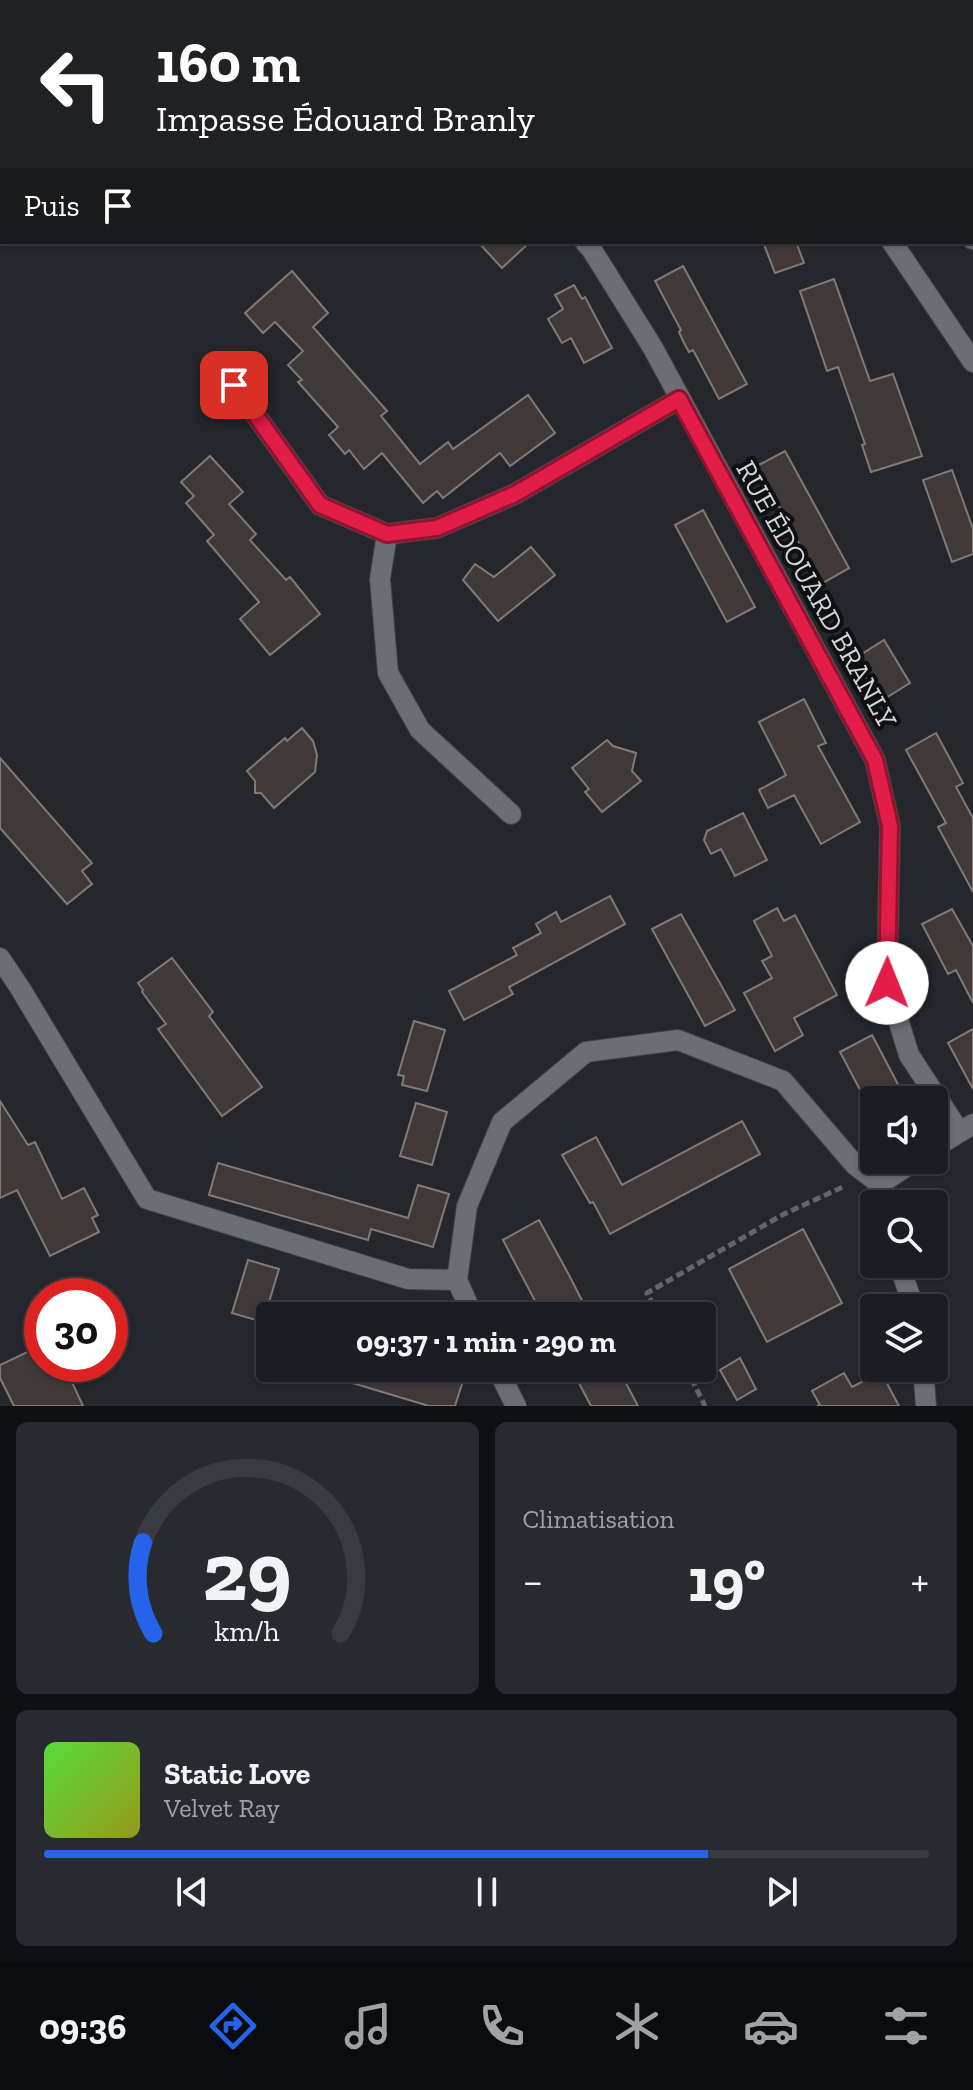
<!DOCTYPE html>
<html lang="fr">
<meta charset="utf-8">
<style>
body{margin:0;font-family:"Zilla Slab",serif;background:#292a2f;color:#f1f3f6;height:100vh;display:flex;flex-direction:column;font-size:30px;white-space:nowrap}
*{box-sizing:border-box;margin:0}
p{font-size:26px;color:#a0a2a5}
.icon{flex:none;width:44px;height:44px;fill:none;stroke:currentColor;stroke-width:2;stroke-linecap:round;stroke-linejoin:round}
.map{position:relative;height:1406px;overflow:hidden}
.details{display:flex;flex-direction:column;gap:16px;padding:16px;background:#0f1013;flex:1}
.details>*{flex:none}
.banner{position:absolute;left:0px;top:0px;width:974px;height:244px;box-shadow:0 2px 6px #0004,0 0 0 2px #3a3b40;background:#202124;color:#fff;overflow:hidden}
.fabs{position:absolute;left:860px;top:1086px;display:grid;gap:16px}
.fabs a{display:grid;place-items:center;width:88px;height:88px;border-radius:8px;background:#1c1d22;box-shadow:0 2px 6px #0004,0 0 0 2px #3a3b40;font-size:40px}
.speed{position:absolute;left:24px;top:1278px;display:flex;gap:16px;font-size:40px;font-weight:700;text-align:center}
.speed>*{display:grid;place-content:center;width:104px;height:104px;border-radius:50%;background:#1c1d22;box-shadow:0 2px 6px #0004,0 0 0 2px #3a3b40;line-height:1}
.speed .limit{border:12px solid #d22;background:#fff;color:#111}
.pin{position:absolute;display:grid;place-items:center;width:68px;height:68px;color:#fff;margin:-34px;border-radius:16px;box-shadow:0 4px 12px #0006}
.me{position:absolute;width:88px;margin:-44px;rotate:1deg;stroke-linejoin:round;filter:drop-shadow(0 0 6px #0008)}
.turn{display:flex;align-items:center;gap:28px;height:168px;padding:0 24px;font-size:36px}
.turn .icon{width:104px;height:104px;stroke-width:2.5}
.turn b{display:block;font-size:56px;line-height:68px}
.then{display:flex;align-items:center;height:76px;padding:0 24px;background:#0003;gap:16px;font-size:30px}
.big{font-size:60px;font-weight:800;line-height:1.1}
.details .tile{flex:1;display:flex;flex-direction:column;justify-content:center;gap:12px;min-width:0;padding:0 28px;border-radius:12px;background:#292a2f}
.details .dial{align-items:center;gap:0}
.dial svg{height:208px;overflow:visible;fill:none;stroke:#3a3b40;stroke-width:7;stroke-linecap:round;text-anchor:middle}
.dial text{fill:#f1f3f6;stroke:none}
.song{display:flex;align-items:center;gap:24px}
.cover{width:96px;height:96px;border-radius:12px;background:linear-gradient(135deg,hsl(110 70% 55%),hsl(60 70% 35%))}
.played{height:8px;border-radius:4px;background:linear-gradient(90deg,#2563eb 75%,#3a3b40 75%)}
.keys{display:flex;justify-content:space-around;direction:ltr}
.heat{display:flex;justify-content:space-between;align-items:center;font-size:44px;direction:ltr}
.details .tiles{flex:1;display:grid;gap:16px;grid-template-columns:1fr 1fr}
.tile:last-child{grid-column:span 2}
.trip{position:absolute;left:256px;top:1302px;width:460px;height:80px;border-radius:8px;background:#1c1d22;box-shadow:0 2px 6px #0004,0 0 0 2px #3a3b40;font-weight:800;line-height:80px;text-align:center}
.menu{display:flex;height:128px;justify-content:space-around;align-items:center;background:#0b0c0e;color:#a0a2a5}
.menu .icon{width:56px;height:56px}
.menu .selected{color:#2563eb}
.menu b{font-size:36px;color:#f1f3f6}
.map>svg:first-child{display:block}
.building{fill:#413937;stroke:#827a77;stroke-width:2}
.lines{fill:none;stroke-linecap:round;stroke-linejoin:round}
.minor-casing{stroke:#414348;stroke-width:22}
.path{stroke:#63656a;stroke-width:5;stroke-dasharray:8 4;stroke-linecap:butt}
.minor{stroke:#6c6e75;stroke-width:20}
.route-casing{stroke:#92132f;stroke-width:20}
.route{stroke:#e11d48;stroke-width:14}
.labels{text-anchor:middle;stroke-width:8;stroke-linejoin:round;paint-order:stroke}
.street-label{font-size:28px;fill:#d4d5d9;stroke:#0f1013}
</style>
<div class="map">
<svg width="973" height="1406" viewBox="0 0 973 1406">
<rect width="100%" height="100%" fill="#25272d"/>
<!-- building -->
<g class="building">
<path d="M478,242H530L502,268Z"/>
<path d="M763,242H796L804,263L775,273Z"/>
<path d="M683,266L747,384L719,399L693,350L689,352L683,341L679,332L681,330L655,281Z"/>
<path d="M292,271L328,313L313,327L387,411L381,416L420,464L448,442L453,449L528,395L555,433L510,466L500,453L443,498L437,491L423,503L382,453L364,469L349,450L345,454L329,435L338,427L298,382L302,380L288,365L303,351L275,322L263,333L245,313Z"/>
<path d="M834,279L870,381L893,374L922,456L871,472L862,445L865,444L838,367L827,371L800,291Z"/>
<path d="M574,285L582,299L585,297L612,348L584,363L571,338L562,343L548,319L563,309L555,295Z"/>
<path d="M785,451L849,568L821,584L757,466Z"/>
<path d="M210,456L243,492L229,504L256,534L250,540L286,580L290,577L320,614L270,655L240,619L259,602L207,541L214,535L186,503L194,496L181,482Z"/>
<path d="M952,470L973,529V554L952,562L923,480Z"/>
<path d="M703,510L755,607L727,622L675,525Z"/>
<path d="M531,547L555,575L498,621L463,580L475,564L494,577Z"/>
<path d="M884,640L910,683L881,701L854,659Z"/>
<path d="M804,699L826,743L818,746L860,822L821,844L794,795L768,808L759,790L786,775L759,722Z"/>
<path d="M302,728L313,741L317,755L315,772L274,808L261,793H255V781L247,771L285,738L287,741Z"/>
<path d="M936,733L963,783L956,787L973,818V892L938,827L946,823L906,750Z"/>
<path d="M607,740L613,746L636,753L632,771L641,781L602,812L585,792L589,789L572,768Z"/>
<path d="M0,758L92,863L82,871L92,884L67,904L0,828Z"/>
<path d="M743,813L767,860L735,876L721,849L711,854L704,840L707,831Z"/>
<path d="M610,896L625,924L509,987L513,994L464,1020L449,991L517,955L513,948L541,933L536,924L556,912L561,922Z"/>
<path d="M777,908L784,921L795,915L837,995L794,1018L803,1035L775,1051L744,993L772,978L762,961L772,956L754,921Z"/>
<path d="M952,909L973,946V1003L956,970L948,974L922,924Z"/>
<path d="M681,914L735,1010L705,1026L652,929Z"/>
<path d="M172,958L213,1012L209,1016L262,1087L222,1116L158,1029L166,1024L142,992L143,990L138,983Z"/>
<path d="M414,1021L445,1030L427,1091L402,1085L404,1076L398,1075Z"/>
<path d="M973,1029V1089L948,1043Z"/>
<path d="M872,1035L900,1088L868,1105L840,1052Z"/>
<path d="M0,1101L28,1145L35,1142L62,1199L84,1188L98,1215L92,1218L99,1232L50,1256L17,1190L0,1198Z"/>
<path d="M416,1103L447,1112L432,1165L400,1156Z"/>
<path d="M742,1121L760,1154L610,1234L593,1202L590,1203L562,1155L596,1137L622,1185Z"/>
<path d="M218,1163L408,1218L418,1185L449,1194L433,1247L371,1229L368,1240L209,1195Z"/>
<path d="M539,1220L569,1275L590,1316H543L503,1240Z"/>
<path d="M803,1229L842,1303L767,1342L729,1269Z"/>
<path d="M248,1260L279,1269L263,1322L232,1313Z"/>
<path d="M42,1345V1364H50L54,1372L65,1367L83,1406H14L0,1378V1365Z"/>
<path d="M740,1358L756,1389L737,1400L720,1370Z"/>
<path d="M320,1368H467L455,1406H429L319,1373Z"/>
<path d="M571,1368H618L638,1406H591Z"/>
<path d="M881,1372L899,1406H817L820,1405L812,1391L844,1373L852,1387Z"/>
</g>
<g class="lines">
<!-- minor casing -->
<g class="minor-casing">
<g id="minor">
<path d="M361,0L362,2"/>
<path d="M745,0L746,2"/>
<path d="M972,129L973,133"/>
<path d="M972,239H973"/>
<path d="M585,242L592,250L653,348L875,760L890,826L887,983L909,1055L959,1131"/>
<path d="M892,242L973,362"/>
<path d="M234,385L320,505L387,534L437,528L515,494L679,399"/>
<path d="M387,534L380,579L388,673L420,730L511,814"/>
<path d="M0,958L20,988L147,1199L408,1279L457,1280"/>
<path d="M934,1148L973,1124"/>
<path d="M880,1184L916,1160"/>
<path d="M899,1264L914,1308"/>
<path d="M473,1316L457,1280L467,1206L502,1122L586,1052L678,1040L783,1081L855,1165L880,1184L882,1204"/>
<path d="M497,1368L516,1406"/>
<path d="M923,1368L926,1406"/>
</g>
</g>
<!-- path -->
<g class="path">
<path d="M659,1316L647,1293L784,1214L845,1186"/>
<path d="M686,1368L705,1406"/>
</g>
<!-- minor -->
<use href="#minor" class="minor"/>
</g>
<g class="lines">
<!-- route casing -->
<g class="route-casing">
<path id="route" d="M234,385L320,505L387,534L437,528L515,494L679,399L875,760L890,826L887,983"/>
</g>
<!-- route -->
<use href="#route" class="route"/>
</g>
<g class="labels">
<!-- street labels -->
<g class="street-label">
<text transform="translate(817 594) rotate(61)" y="10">RUE ÉDOUARD BRANLY</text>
</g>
</g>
</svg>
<div class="fabs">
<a><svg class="icon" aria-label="sound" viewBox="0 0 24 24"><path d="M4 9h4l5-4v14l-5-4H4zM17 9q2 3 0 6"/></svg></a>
<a><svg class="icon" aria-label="search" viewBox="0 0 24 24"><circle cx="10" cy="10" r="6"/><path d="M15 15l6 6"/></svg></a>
<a><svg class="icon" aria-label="layers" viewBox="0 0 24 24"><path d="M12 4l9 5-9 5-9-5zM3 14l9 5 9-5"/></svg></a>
</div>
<div class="speed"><div class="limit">30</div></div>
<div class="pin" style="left:234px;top:385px;background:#d93025"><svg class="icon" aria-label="arrive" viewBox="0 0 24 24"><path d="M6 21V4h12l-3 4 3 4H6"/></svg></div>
<svg class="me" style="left:887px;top:983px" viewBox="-20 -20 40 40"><circle r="19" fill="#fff"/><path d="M0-13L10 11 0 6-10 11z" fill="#e11d48"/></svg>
<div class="trip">09:37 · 1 min · 290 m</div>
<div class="banner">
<div class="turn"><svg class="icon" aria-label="left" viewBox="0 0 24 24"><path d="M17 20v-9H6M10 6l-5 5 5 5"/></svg><div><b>160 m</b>Impasse Édouard Branly</div></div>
<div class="then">Puis<svg class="icon" aria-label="arrive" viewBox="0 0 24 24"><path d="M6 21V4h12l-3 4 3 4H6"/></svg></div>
</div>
</div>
<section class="details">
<div class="tiles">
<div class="tile dial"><svg viewBox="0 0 100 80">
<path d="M14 69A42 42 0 1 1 86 69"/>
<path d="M14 69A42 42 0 0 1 10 34" stroke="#2563eb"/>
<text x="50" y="56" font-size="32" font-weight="700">29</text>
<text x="50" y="72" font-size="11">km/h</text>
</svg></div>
<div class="tile"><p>Climatisation</p>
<div class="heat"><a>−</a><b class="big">19°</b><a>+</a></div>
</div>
<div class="tile">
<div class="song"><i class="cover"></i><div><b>Static Love</b><p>Velvet Ray</p></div></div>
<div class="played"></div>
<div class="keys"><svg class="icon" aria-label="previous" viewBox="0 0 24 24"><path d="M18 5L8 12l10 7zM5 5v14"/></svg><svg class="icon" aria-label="pause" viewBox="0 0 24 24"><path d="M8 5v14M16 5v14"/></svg><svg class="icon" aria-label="next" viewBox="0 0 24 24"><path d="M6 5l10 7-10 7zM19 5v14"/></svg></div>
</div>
</div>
</section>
<nav class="menu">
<b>09:36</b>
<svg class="icon selected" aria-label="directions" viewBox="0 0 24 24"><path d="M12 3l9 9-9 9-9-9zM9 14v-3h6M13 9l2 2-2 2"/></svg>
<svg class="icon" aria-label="music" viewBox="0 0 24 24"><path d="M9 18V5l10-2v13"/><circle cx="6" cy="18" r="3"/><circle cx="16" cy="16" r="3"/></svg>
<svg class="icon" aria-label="phone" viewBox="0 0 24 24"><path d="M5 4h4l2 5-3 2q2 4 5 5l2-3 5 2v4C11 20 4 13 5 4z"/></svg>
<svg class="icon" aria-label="climate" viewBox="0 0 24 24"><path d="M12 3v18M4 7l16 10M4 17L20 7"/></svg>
<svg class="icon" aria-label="car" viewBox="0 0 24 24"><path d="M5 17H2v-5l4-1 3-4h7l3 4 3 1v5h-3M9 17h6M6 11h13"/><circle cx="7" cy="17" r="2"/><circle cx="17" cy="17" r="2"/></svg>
<svg class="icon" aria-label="filters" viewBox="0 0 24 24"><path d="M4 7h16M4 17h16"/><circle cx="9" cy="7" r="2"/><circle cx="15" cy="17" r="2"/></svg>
</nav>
